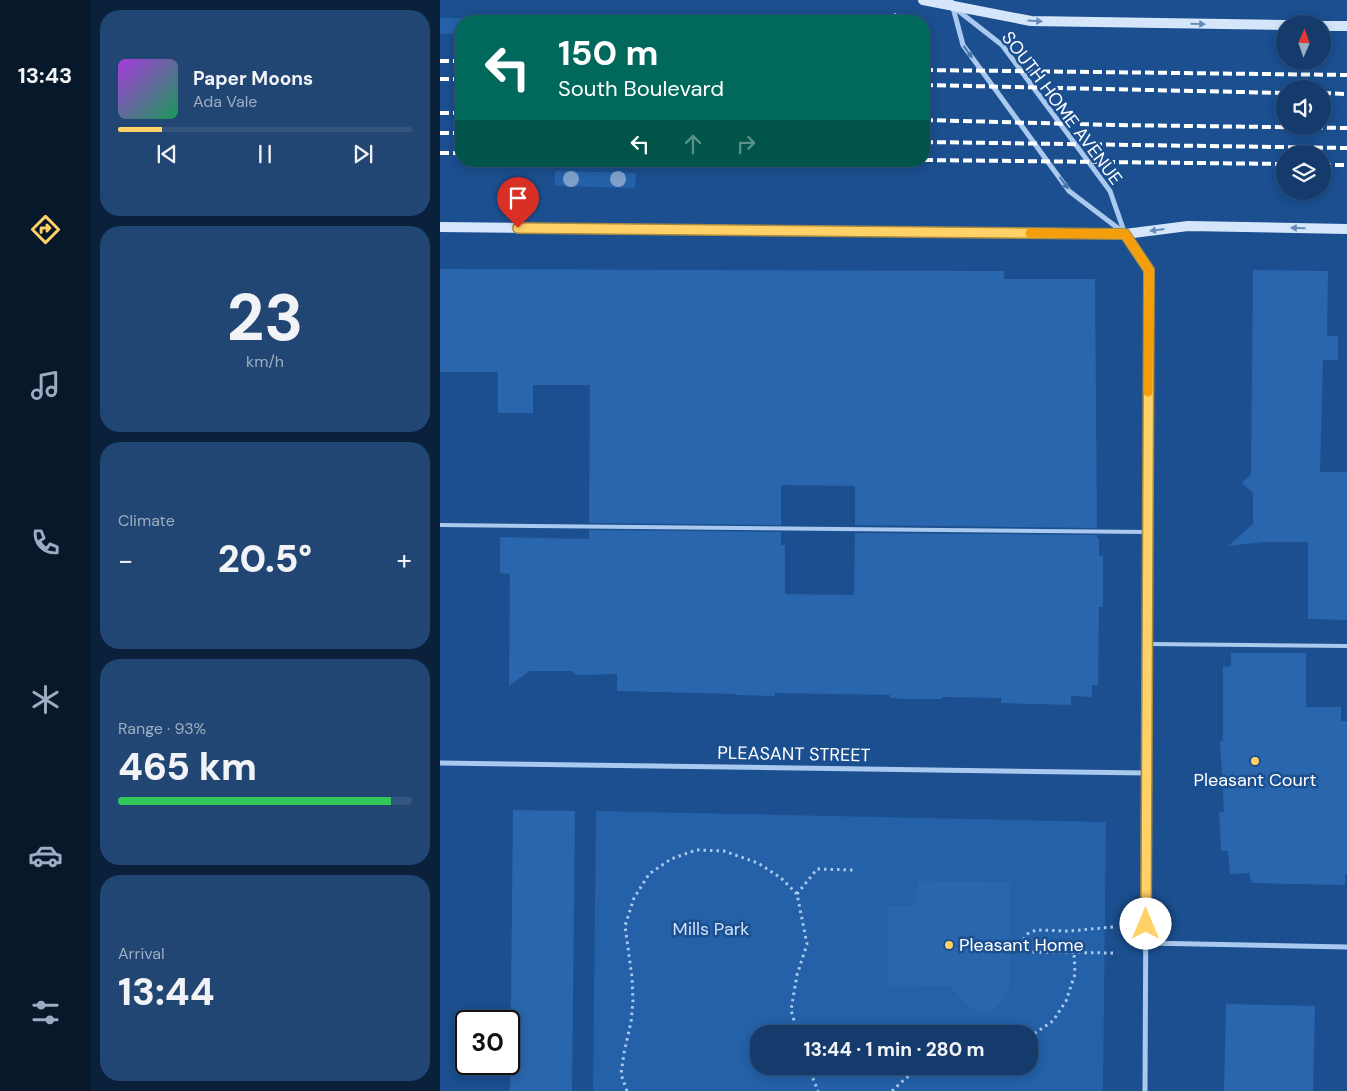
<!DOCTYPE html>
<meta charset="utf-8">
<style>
body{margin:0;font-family:"DM Sans",sans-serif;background:#214673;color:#f1f3f6;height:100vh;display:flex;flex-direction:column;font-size:19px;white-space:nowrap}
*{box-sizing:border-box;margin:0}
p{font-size:16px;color:#9dadc1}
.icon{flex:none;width:28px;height:28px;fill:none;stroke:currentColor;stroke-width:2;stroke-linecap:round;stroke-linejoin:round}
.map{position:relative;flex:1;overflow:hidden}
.details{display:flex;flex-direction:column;gap:10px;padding:10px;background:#0b203b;width:350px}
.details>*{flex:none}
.banner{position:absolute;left:15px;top:15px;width:475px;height:152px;border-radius:20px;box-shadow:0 2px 12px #0003,0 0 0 1px #33557e;background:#00695c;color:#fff;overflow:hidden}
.needle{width:32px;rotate:2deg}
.fabs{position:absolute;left:836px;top:15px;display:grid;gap:10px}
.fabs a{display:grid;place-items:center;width:55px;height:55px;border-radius:50%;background:#143b6b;box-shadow:0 2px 12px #0003,0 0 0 1px #33557e;font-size:25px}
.speed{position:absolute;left:15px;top:1010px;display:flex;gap:10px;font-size:25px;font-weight:700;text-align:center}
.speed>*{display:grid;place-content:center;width:65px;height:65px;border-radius:50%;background:#143b6b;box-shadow:0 2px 12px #0003,0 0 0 1px #33557e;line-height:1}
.speed .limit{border:2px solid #111;border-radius:8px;background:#fff;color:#111}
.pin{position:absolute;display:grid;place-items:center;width:42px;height:42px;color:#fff;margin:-51px -21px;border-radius:50% 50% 50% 0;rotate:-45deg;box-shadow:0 0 5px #0007}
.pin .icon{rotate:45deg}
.me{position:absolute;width:55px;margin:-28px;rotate:0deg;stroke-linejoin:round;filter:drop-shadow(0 0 4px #0008)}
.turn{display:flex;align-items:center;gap:18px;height:105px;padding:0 20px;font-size:22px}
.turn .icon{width:65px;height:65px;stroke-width:2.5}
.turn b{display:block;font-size:35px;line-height:42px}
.lanes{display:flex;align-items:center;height:48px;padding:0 20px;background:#0003;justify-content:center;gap:25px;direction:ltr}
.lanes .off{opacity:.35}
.big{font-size:38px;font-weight:800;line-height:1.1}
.details .card{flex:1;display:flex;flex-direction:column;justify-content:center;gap:8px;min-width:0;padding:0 18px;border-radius:20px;background:#214673}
.details .dial{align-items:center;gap:0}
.dial b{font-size:65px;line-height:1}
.song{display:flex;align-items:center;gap:15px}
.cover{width:60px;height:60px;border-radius:8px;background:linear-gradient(135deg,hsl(280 70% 55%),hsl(150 70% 35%))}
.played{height:5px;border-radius:2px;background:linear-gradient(90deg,#ffd166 15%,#33557e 15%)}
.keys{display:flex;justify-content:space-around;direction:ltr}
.heat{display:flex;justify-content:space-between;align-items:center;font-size:28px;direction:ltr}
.charge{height:8px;border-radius:4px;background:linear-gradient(90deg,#34c759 93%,#33557e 0)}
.trip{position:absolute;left:310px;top:1025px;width:288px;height:50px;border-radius:20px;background:#143b6b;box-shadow:0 2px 12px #0003,0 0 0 1px #33557e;font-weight:800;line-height:50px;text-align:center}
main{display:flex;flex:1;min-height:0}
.dock{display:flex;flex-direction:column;width:90px;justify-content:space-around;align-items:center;background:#08182b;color:#9dadc1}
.dock .icon{width:35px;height:35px}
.dock .active{color:#ffd166}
.dock b{font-size:22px;color:#f1f3f6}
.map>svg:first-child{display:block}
.green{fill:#2461a8;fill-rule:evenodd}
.building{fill:#2a66ad}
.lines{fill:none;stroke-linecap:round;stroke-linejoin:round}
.path{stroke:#a9c9ee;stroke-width:3;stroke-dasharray:2.5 4;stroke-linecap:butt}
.lane{stroke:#a9c9ee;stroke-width:4}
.street{stroke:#a9c9ee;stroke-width:5}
.secondary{stroke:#d6e6fa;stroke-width:10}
.rail{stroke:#fff;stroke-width:4;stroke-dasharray:9 4;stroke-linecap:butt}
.tree{fill:#7ea0ca}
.oneway{fill:#668bba}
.oneway2{fill:#4674ac}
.route-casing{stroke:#a68842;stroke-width:12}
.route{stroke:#ffd166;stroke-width:9}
.slow{stroke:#f59e0b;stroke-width:9}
.poi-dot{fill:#ffd166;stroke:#1b4f8f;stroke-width:2}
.labels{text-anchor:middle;stroke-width:5;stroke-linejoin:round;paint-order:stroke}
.street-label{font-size:18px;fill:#fff;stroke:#1b4f8f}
.poi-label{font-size:18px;fill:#fff;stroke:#1b4f8f}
.park-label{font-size:18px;fill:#cfe3fa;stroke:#1b4f8f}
</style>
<main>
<nav class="dock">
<b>13:43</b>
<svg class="icon active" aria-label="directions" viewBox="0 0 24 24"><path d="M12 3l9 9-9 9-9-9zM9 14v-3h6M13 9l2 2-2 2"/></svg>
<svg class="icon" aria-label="music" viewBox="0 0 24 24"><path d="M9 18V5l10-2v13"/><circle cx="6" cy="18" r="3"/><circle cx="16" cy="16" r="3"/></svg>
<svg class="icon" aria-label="phone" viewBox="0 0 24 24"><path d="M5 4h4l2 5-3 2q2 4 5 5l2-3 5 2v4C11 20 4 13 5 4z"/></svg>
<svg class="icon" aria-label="climate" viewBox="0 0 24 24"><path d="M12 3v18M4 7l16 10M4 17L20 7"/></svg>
<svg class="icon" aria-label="car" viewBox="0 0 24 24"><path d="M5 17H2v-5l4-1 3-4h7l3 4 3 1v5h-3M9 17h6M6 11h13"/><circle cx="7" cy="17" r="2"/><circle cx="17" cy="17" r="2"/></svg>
<svg class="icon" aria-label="filters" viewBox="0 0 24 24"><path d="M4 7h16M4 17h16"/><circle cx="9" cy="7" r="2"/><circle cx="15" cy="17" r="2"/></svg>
</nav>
<section class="details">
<div class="card">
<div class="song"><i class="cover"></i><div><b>Paper Moons</b><p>Ada Vale</p></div></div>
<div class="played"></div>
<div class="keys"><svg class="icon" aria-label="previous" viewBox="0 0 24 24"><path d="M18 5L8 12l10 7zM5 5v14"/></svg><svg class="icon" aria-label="pause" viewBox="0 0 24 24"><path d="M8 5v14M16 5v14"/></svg><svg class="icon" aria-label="next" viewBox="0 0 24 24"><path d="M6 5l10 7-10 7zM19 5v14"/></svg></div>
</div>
<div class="card dial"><b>23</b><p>km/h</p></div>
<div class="card"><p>Climate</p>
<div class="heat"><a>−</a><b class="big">20.5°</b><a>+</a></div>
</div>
<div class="card"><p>Range · 93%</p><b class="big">465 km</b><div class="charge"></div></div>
<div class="card"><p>Arrival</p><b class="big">13:44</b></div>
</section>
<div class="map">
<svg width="907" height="1091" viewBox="0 0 907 1091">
<rect width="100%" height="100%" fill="#1b4f8f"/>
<!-- green -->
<g class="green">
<path d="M169,14L323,17V21H21V34H0V18L169,19Z"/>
<path d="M115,171L196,173L195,188L115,186Z"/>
<path d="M156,811L666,822L663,1091H153ZM319,1034H589V1066H319Z"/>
</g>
<!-- building -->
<g class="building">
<path d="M0,269L564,271V279H655L657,528L415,525V486L341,485V525L149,523L150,385H93V413H58V372H0Z"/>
<path d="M813,270L888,271L887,336H898V360H883L880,472H907V620L868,619V542H824L788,546L813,524V493L802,483L811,474Z"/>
<path d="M149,530L341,532V545H345V594L414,595L415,533L657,535V538H659V555L663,556V607H659L658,685H652V697L631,696V705L561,703V698L502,697V699H466L450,698V695L335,693V696L296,695V694L177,691V674L137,675L132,671H90L69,686L70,574L60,573V537L149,539Z"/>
<path d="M791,653H866V707H901V721H907V874H905V885L812,883L809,873L790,874L788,851H781L779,812H784L780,741H783V667L791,666Z"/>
<path d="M73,810L135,811L132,1091H70Z"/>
<path d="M477,881L571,882L569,991H565L561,1002L556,1007L551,1011H536L530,1007L510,986L447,985L448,906H476Z"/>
<path d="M786,1004L875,1006L873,1091H784Z"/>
</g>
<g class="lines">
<!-- path -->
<g class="path">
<path d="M442,20L457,14"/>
<path d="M357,894L377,869L413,870"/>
<path d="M673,953L590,952L584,945V939L587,934L596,930L629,931L673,927"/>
<path d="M589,1037L613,1021L626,1001L635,974L634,952"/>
<path d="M368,1066L378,1091"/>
<path d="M187,1091L181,1074L184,1053L191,1022L193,1001L192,977L185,926L194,898L209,874L231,859L256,850L284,851L318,863L341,878L357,894L367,944L357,975L351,1010L358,1034"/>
<path d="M452,1091L466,1078L487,1066"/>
</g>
<!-- lane -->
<g class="lane">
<path d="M0,525L708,532"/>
<path d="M707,644L907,646"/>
</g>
<!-- street -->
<g class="street">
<path d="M511,0L523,45L629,191L683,232"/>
<path d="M516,9L562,45L670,191L685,234L709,270L705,1091"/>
<path d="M0,763L707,773"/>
<path d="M706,943L907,947"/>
</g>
<!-- secondary -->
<g class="secondary">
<path d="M483,0L591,21L845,25"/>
<path d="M882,26H907"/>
<path d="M0,227L685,234L748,226L907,229"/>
</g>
<!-- rail -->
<g class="rail">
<path d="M0,61H21"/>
<path d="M484,70L907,75"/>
<path d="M0,79H21"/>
<path d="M484,85L845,93"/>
<path d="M882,93L907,94"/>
<path d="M0,113H21"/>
<path d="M484,120L673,125L907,128"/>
<path d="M0,133H21"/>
<path d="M484,142L907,148"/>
<path d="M0,153H21"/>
<path d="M484,160L845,164"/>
<path d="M882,165H907"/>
</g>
</g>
<!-- trees -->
<g class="tree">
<circle cx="131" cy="179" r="8"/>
<circle cx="178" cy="179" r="8"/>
</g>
<!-- one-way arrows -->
<defs><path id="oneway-solid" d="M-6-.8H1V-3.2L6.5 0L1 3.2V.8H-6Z" transform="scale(1.25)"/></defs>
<g class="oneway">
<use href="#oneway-solid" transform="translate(595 21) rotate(4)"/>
<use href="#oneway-solid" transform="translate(758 24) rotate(1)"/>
<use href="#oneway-solid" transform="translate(858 228) rotate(-179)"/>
<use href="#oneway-solid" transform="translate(717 230) rotate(173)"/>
</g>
<g class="oneway2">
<use href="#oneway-solid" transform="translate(528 52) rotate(54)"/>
<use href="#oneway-solid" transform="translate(624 183) rotate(54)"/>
</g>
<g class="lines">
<!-- route casing -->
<g class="route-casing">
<path id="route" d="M78,228L685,234L709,270L706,924"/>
</g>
<!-- route -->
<use href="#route" class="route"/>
<!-- slow -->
<path class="slow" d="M590,233L685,234L709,270L708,392"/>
</g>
<!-- markers -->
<g class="poi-dot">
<circle cx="815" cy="761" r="5"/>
<circle cx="509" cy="945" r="5"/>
</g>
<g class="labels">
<!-- street labels -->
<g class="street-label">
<text transform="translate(622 108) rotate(53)" y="6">SOUTH HOME AVENUE</text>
<text transform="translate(354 754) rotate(1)" y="6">PLEASANT STREET</text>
</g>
<!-- poi labels -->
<g class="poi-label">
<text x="815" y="786">Pleasant Court</text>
<text x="519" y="951" text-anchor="start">Pleasant Home</text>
</g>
<!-- park labels -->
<g class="park-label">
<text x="271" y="935">Mills Park</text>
</g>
</g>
</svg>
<div class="fabs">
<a><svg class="needle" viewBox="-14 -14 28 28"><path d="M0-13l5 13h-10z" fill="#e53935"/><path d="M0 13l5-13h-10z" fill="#9dadc1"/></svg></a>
<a><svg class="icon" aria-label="sound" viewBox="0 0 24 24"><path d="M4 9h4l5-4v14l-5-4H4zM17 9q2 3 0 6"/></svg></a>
<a><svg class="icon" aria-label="layers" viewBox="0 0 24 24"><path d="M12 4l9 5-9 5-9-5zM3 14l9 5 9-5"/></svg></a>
</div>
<div class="speed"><div class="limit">30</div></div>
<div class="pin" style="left:78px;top:228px;background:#d93025"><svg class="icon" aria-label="arrive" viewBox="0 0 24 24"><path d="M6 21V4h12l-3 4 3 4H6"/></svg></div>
<svg class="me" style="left:706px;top:924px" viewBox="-20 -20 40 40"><circle r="19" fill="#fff"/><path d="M0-13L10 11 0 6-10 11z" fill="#ffd166"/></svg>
<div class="trip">13:44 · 1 min · 280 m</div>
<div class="banner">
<div class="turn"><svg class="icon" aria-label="left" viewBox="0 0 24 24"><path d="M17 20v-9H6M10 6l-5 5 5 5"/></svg><div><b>150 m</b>South Boulevard</div></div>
<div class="lanes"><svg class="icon" aria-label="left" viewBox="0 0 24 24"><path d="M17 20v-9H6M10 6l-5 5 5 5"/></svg><svg class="icon off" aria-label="ahead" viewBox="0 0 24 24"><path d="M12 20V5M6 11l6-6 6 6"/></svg><svg class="icon off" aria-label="right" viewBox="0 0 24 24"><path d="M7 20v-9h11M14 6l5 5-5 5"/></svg></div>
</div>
</div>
</main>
